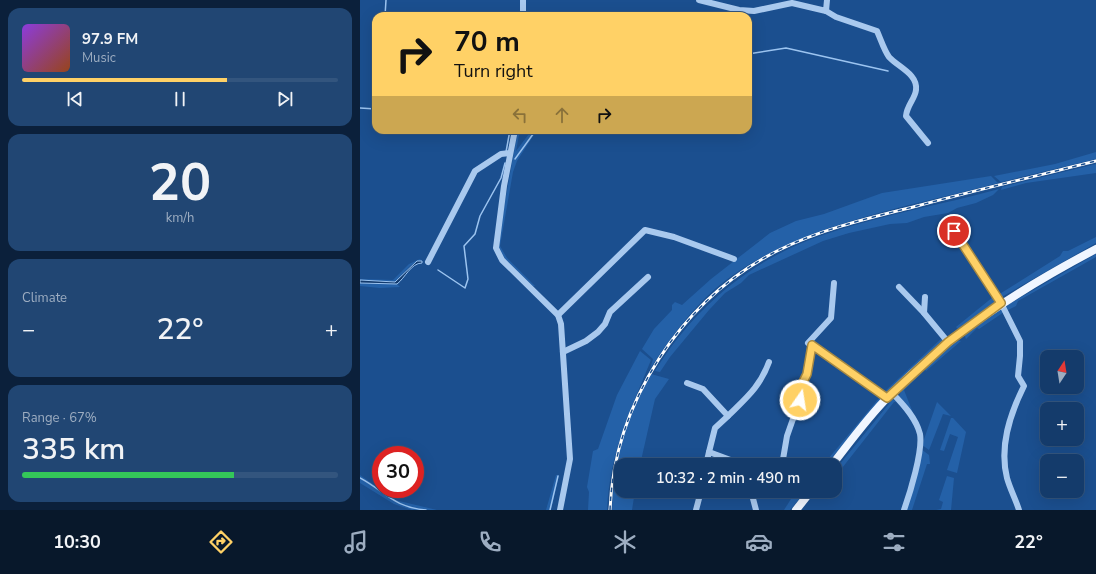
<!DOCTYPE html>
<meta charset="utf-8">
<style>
body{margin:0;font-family:"Nunito Sans",sans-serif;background:#214673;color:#f1f3f6;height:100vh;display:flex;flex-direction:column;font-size:15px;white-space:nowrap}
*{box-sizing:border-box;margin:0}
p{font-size:13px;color:#9dadc1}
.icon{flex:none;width:22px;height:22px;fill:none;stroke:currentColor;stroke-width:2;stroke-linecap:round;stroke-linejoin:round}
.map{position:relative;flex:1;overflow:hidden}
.drawer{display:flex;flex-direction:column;gap:8px;padding:8px;background:#0b203b;width:360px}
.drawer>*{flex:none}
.top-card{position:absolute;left:12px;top:12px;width:380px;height:122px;border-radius:12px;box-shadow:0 4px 16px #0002,0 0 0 1px #33557e;background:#ffd166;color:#111;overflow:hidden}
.needle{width:26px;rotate:12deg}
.buttons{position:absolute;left:680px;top:350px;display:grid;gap:8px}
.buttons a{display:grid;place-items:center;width:44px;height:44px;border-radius:8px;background:#143b6b;box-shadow:0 4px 16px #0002,0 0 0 1px #33557e;font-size:20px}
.speed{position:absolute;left:12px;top:446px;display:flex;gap:8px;font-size:20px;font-weight:700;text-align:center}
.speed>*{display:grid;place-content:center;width:52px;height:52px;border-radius:50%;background:#143b6b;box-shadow:0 4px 16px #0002,0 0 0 1px #33557e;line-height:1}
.speed .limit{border:6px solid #d22;background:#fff;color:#111}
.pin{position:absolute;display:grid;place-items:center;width:34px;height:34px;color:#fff;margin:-17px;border:2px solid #fff;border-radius:50%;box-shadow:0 1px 4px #0007}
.me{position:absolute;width:44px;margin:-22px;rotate:13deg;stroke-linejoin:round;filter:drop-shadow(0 0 3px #0008)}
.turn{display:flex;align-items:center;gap:14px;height:84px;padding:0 16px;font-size:18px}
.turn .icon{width:52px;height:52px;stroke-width:2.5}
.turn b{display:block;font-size:28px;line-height:34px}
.lanes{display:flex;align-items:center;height:38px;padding:0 16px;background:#0003;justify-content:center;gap:20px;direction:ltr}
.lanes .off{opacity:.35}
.big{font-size:30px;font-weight:600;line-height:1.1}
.drawer .widget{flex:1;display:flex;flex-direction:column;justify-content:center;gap:6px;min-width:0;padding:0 14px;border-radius:12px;background:#214673}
.drawer .dial{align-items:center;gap:0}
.dial b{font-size:52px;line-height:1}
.song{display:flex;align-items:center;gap:12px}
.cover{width:48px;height:48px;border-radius:6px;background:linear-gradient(135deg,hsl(270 70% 55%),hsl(20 70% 35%))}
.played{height:4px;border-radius:2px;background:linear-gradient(90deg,#ffd166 65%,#33557e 65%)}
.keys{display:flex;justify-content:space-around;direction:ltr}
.heat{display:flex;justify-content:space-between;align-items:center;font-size:22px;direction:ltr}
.charge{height:6px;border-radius:3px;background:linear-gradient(90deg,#34c759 67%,#33557e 0)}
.trip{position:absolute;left:254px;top:458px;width:228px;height:40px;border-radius:12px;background:#143b6b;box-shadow:0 4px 16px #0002,0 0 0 1px #33557e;font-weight:600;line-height:40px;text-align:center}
.tabs{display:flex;height:64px;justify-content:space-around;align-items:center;background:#08182b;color:#9dadc1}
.tabs .icon{width:28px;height:28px}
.tabs .active{color:#ffd166}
.tabs b{font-size:18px;color:#f1f3f6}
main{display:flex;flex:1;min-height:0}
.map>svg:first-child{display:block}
.green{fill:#2461a8}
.water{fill:#123a6d;stroke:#9cc4f0}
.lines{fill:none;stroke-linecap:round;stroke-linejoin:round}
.stream{stroke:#9cc4f0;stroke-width:1.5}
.minor{stroke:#a9c9ee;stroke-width:6}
.major{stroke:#f0f6ff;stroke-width:8}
.rail-casing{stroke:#fff;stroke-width:3}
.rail{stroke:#1b4f8f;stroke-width:1.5;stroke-dasharray:4.5;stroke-linecap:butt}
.route-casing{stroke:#a68842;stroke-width:10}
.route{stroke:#ffd166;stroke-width:7}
</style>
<main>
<section class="drawer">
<div class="widget">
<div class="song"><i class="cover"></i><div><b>97.9 FM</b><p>Music</p></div></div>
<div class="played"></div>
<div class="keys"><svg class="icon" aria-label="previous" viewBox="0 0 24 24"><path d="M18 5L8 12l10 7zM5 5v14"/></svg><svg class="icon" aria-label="pause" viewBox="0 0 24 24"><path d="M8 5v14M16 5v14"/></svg><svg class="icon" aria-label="next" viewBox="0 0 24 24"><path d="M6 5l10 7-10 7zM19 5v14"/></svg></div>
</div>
<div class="widget dial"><b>20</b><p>km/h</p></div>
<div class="widget"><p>Climate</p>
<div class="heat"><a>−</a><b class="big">22°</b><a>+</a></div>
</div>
<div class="widget"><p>Range · 67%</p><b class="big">335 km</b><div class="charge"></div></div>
</section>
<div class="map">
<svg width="736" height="510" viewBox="0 0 736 510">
<rect width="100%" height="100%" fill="#1b4f8f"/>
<!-- green -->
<g class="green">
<path d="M158,130H160L156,151L172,130H177L157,161L153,172L140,246L147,258L175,286H173L142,256L139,251L138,240Z"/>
<path d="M736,152V159L641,182L634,176L695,164Z"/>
<path d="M736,164V173L666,183L641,190L642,187Z"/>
<path d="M631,176L638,183C545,208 430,225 355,289C329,312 309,340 290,369L293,359L282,349L294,329L312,310V305L315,302L322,305L351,279L410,233L436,221L464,214L522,193Z"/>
<path d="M639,189L633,195L616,203L597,208L588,213L564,217L547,223L530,224L489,233L463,241L389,275L381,283L365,293L349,310L310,357L300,372L295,371C334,307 392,259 463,235C520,215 581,205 639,189Z"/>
<path d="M736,237V243L640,298L638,295L700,256L703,251H708Z"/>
<path d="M736,254V257L658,301L656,306L646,311L644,307Z"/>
<path d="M60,259L62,261C50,261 44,275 35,282L0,280V279L33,280L49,264Z"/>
<path d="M0,283L37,284L40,287L20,288L0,286Z"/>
<path d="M633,297L636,301L598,329L596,327Z"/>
<path d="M642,308L644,312L619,329L617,328L606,339L604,334Z"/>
<path d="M582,338L584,340L524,395L523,393Z"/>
<path d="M596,340L601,341L566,371L564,368Z"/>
<path d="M280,351L291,360C270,412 250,451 247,510H228L229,492L227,487L233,451L238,449L257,395Z"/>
<path d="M560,372L562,373L544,390L557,423L539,396L542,390Z"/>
<path d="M291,374L309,379L295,399L280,465H261V491H275L272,510H252C254,465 265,412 291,374Z"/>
<path d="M520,397L522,398L466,465H463Z"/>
<path d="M533,399L546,411L558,433L546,412L537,402H534L475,477V470Z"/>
<path d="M577,402L591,416L583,414L569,450L562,445Z"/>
<path d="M591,418H593L606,432L597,473L587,470L598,437L590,434L584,451L580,450Z"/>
<path d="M561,449L569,455L570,464H567L552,510H545Z"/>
<path d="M0,475L35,500L77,510H52L34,504L0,483Z"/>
<path d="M196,475H199L191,510H186Z"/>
<path d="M587,476L594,478L591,510H576L581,509L583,502L579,500Z"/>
<path d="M436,491H446L430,510H424Z"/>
</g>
<!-- water -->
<path class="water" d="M57,261H62V263C51,263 45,278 37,284L0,283V280L35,282Z"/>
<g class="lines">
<!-- stream -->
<g class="stream">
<path d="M25,16L26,0"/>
<path d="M388,54L426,48L528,71"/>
<path d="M0,108L16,109"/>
<path d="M146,152L150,130"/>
<path d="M155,159L176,130"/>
<path d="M78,270L105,288L108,279L104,246L115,234L120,216L141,178L145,163"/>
<path d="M0,478C26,492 33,507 66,510"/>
<path d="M190,510L198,476"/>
</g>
<!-- minor -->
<g class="minor">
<path d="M339,0L379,10L394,11L432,3L466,11L467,0"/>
<path d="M466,11L476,17L517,31C521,40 524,50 529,57C538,67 558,74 556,90C555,99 547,105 546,116L568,143"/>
<path d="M163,16V0"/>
<path d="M155,130L144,186L136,248L142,260L198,315L201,324L210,459L200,510"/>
<path d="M594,231L641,303L660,341V356L658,376L664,386C650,414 639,446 647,478C650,489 656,500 659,510"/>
<path d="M68,262L115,171L141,154L150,153"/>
<path d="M474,283L471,318L448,343L527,398"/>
<path d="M539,287L564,313"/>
<path d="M565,297L564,313L588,342"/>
<path d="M198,315L285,230L314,237L374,259"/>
<path d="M203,352L226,341L238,332L245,324L250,312L288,277"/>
<path d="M327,383L343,389L368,416L355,428L349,452L384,465L396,460L416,465"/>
<path d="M532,393C543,404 556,418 560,434C563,451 550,493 544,510"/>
<path d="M368,416C386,398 400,387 409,362"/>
<path d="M346,465L349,452"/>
<path d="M422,465L427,436L440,399L441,386L447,374L452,345"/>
<path d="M391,491L396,510"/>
<path d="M336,510L341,491"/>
</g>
<!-- major -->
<g class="major">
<path d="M472,465C490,442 508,417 528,397C588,335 660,289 736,249"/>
<path d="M436,510L451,491"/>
</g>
<!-- rail casing -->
<g class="rail-casing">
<path id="rail" d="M250,510C254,403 321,300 417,251C461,229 509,218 557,206C617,190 676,176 736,161"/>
</g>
<!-- rail -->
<use href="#rail" class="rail"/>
</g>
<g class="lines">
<!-- route casing -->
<g class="route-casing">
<path id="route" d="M440,400L441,386L447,374L452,345L527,398L588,342L641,303L594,231"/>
</g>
<!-- route -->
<use href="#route" class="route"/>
</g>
</svg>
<div class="buttons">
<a><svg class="needle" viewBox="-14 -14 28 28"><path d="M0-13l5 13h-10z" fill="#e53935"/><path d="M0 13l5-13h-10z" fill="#9dadc1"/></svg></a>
<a>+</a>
<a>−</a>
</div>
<div class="speed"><div class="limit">30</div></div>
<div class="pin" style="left:594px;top:231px;background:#d93025"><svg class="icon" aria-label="arrive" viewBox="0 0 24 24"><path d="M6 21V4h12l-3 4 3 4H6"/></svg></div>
<svg class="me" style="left:440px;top:400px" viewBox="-20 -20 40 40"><circle r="17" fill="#ffd166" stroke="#fff" stroke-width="3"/><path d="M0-11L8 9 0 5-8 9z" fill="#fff"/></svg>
<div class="trip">10:32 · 2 min · 490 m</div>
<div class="top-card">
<div class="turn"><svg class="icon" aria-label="right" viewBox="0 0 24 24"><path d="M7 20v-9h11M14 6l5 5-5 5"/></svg><div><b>70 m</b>Turn right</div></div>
<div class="lanes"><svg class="icon off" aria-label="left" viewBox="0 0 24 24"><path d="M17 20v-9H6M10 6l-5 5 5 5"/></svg><svg class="icon off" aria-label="ahead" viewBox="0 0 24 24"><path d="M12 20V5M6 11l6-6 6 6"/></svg><svg class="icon" aria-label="right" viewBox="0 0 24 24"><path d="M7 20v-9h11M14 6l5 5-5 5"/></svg></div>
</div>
</div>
</main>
<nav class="tabs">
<b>10:30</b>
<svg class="icon active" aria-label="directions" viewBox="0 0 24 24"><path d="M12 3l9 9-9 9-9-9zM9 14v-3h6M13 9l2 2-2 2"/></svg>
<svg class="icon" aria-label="music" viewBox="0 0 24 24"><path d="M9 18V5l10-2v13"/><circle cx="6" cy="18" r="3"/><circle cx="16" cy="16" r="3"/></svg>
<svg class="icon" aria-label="phone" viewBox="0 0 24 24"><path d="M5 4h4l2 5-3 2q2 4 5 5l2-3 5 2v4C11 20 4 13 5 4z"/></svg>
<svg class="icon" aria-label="climate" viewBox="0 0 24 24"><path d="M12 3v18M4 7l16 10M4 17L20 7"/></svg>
<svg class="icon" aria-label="car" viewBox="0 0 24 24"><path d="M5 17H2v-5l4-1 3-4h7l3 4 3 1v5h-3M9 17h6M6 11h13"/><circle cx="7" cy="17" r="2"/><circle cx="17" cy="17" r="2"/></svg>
<svg class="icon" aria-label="filters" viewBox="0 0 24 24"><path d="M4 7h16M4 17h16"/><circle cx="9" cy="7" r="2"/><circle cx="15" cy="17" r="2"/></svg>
<b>22°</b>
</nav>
